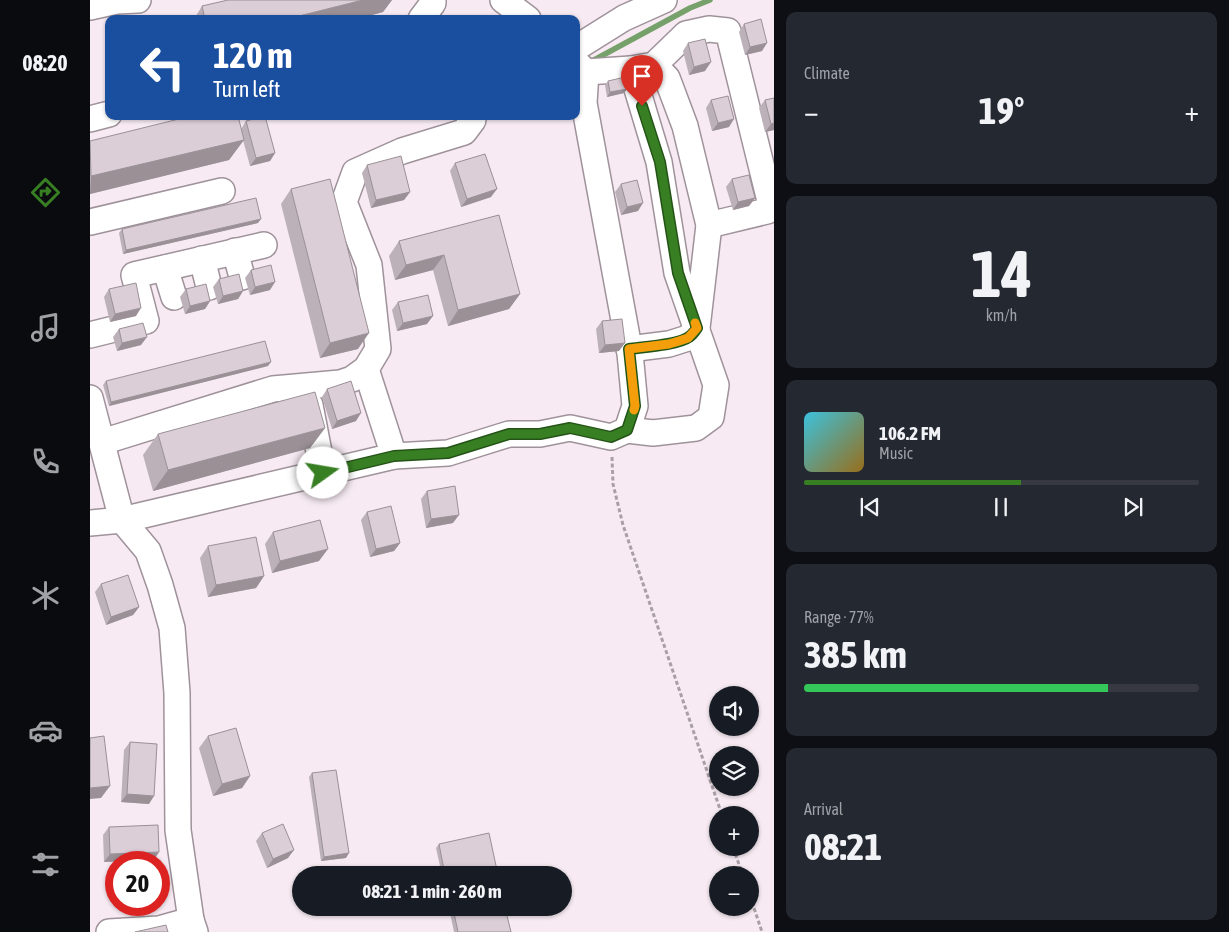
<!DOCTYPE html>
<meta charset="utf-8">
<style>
body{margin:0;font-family:"Asap Condensed",sans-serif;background:#242831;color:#f1f3f6;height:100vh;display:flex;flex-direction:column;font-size:19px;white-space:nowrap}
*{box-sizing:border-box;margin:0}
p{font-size:16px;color:#9ea1a6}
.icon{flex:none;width:28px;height:28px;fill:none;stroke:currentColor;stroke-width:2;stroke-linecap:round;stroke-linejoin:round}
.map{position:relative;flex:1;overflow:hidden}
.panel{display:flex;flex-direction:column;gap:12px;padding:12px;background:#0d0f14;width:455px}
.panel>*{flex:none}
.hud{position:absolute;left:15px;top:15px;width:475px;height:105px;border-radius:10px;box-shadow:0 1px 4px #0004;background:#1a4fa0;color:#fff;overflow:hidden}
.controls{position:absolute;left:619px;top:686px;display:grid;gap:10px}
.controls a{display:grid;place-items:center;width:50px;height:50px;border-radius:50%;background:#171b24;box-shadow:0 1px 4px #0004;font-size:25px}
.speed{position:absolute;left:15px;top:851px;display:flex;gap:10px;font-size:25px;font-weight:700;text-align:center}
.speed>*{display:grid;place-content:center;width:65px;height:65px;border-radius:50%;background:#171b24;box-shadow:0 1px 4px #0004;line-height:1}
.speed .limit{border:8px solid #d22;background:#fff;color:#111}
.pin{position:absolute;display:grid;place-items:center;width:42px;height:42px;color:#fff;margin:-51px -21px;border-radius:50% 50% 50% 0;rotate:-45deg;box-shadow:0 0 5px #0007}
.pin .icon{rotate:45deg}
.me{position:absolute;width:55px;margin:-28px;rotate:77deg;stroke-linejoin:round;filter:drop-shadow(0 0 4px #0008)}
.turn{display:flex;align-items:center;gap:18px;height:105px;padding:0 25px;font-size:22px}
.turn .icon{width:65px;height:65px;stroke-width:2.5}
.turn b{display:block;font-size:35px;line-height:42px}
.big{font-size:38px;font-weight:700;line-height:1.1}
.panel .widget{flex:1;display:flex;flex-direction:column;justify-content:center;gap:8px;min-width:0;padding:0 18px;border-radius:10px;background:#242831}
.panel .dial{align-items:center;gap:0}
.dial b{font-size:65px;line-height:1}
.song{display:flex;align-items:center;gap:15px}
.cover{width:60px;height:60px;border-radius:8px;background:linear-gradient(135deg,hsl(190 70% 55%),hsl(40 70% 35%))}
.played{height:5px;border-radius:2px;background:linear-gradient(90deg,#387f23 55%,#363941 55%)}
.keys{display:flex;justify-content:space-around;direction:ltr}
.heat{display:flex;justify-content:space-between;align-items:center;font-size:28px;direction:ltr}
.charge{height:8px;border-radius:4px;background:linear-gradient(90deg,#34c759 77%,#363941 0)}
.trip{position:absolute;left:202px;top:866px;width:280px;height:50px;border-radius:25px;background:#171b24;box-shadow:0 1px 4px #0004;font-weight:700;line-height:50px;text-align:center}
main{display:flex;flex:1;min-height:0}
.tab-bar{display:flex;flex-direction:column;width:90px;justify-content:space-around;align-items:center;background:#090b0e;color:#9ea1a6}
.tab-bar .icon{width:35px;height:35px}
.tab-bar .current{color:#387f23}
.tab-bar b{font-size:22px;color:#f1f3f6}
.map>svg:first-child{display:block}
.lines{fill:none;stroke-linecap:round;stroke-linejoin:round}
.stream{stroke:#76a16a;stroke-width:5.5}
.minor-casing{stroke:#9f929a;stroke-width:28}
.path{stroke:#a99fa5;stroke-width:3;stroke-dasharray:4 2.5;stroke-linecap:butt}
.minor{stroke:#fff;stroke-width:25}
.wall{fill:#bdb1b9}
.shaded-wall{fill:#9a9096}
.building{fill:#dcced7;stroke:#9a9096}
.route-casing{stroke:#245317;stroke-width:12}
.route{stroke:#387f23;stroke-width:9}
.slow{stroke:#f59e0b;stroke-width:9}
</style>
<main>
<nav class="tab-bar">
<b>08:20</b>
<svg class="icon current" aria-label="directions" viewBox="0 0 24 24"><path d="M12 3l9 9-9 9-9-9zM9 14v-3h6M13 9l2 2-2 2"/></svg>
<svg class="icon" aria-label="music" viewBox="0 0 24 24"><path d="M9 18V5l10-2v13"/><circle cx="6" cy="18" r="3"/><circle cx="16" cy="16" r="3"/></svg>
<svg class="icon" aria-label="phone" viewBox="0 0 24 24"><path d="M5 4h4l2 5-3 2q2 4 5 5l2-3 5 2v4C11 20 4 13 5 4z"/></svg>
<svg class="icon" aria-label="climate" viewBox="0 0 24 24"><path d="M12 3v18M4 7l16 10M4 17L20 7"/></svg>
<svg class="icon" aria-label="car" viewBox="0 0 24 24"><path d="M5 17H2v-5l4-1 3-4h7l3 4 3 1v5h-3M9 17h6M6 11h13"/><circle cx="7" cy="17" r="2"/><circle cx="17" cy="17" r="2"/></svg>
<svg class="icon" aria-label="filters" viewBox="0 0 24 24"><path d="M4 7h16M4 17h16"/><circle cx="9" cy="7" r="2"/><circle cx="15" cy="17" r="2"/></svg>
</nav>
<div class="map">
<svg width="684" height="932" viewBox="0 0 684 932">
<rect width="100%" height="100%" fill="#f7eaf2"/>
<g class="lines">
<!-- stream -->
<path class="stream" d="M504,60L600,8L620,0"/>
<!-- minor casing -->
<g class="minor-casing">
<g id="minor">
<path d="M413,0L438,19"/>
<path d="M0,7L27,1L48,0"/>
<path d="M331,19L343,3V0"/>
<path d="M486,48L534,18L574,0"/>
<path d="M541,69L564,65L596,34L619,29L638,31L680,201L677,211L619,225"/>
<path d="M496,72L541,69L569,162L587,273L626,385L621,417L606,428L563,433L537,430"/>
<path d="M0,119L19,114"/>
<path d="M0,222L132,191"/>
<path d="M145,251L152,277"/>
<path d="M112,259L119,287"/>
<path d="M75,268L84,297"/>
<path d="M0,335L56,321L44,275L174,245"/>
<path d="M539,349L579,344L598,338L607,328L619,225L595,126L577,78L564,65"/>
<path d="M276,369L304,456"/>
<path d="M0,398L32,520L58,551L70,585L82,628L87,693L88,830L101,920L105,932"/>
<path d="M220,405L233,473"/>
<path d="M12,442L183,389L250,383L262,379L276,369L288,349L279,265L254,202L265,172L312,151L374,132L383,120V116"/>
<path d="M0,523L32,520L304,456L358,453L419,434H450L480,428L521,437L537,430L545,406L540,353L494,103L496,72L486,62"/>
<path d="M19,932L69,929L101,920"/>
</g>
</g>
<!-- path -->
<g class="path">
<path d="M522,457L523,484L533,525L632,815"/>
<path d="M643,848L653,875"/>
<path d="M660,896L672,932"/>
</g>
<!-- minor -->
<use href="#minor" class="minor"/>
</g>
<!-- wall -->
<g class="wall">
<path d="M138,0H302L293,12L267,19H104L112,6Z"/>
<path d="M654,24L672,51L655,55L649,32Z"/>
<path d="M598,43L615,71L599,75L593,51Z"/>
<path d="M518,81L537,89L534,93L517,97L515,85Z"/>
<path d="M621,100L639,127L622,131L616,108Z"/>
<path d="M675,100L684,130L675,132L669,108Z"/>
<path d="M156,121L185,153L180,161L160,166L153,140L139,160L0,194V141L151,129Z"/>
<path d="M365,163L401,197L371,207L360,171Z"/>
<path d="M277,165L320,192L314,200L281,208L272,173Z"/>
<path d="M642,179L665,198L659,206L643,210L636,187Z"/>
<path d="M531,184L548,211L531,215L525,192Z"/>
<path d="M201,189L268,349L230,358L191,204Z"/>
<path d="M409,215L430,294L419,309L358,326L343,270L305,280L299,256L309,241Z"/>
<path d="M168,223L33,254L29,233L32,229Z"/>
<path d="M161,270L180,290L160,295L155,278Z"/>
<path d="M129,279L153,291L148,299L128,304L123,287Z"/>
<path d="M19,289L46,316L20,322L14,297Z"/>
<path d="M96,289L120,301L115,309L95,314L90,297Z"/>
<path d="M308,302L337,324L307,331L302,310Z"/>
<path d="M512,321L529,351L509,353L506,329Z"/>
<path d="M29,329L51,345L27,351L23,337Z"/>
<path d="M178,366L19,406L13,385L16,381Z"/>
<path d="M237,389L266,421L242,429L232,397Z"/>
<path d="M235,428L220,448L63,491L53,455L68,434Z"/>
<path d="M337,491L363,523L336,528L331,499Z"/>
<path d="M277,512L310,543L304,551L280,557L271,520Z"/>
<path d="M183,532L229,561L182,573L175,544Z"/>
<path d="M118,546L174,576L166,588L118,597L110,558Z"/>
<path d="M11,584L49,607L43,615L16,625L5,592Z"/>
<path d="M118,736L160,776L152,788L123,796L109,748Z"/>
<path d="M40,742L59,804L31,802L34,750Z"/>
<path d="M222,773L256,858L231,861L219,777Z"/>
<path d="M19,827L64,860L14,862L13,835Z"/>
<path d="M172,833L198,858L177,868L166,841Z"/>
<path d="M349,844L408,875H352L346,848Z"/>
<path d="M359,908H415L421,932H364Z"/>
</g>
<!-- shaded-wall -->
<g class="shaded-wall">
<path d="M273,0H302L293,12L267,19H197Z"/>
<path d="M677,43L672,51L655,55L660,47Z"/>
<path d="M621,62L615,71L599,75L604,67Z"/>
<path d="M537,89L534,93L517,97L520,92Z"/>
<path d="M644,119L639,127L622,131L628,123Z"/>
<path d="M684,123V130L675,132L681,124Z"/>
<path d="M154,140L139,160L0,194L1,176Z"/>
<path d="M185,153L180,161L160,166L166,158Z"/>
<path d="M407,189L401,197L371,207L377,199Z"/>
<path d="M320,192L314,200L281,208L286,200Z"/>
<path d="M665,198L659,206L643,210L648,202Z"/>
<path d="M553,203L548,211L531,215L537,207Z"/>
<path d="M171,219L168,223L33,254L36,250Z"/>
<path d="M354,255L343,270L305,280L316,265Z"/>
<path d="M185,282L180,290L160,295L165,287Z"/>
<path d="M153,291L148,299L128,304L133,296Z"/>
<path d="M430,294L419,309L358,326L368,310Z"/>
<path d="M120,301L115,309L95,314L100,306Z"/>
<path d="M51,308L46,316L20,322L25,314Z"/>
<path d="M343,316L337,324L307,331L313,323Z"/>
<path d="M279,333L268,349L230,358L240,343Z"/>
<path d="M57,337L51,345L27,351L32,343Z"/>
<path d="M535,343L529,351L509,353L515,345Z"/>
<path d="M181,362L178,366L19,406L21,402Z"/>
<path d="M271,413L266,421L242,429L247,421Z"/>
<path d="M235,428L220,448L63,491L78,470Z"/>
<path d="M369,515L363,523L336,528L341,519Z"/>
<path d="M310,543L304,551L280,557L286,549Z"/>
<path d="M238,549L229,561L182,573L190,561Z"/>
<path d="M174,576L166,588L118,597L126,585Z"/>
<path d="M49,607L43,615L16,625L21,617Z"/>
<path d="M160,776L152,788L123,796L132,784Z"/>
<path d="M20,786L11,798L0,799V788Z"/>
<path d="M37,794L64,796L59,804L31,802Z"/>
<path d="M204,850L198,858L177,868L183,859Z"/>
<path d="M69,852L64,860L14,862L20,854Z"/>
<path d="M259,853L256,858L231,861L234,857Z"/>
</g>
<!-- building -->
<g class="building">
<path d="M138,0H273L197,19H115L112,6Z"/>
<path d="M671,19L677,43L660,47L654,24Z"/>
<path d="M615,39L621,62L604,67L598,43Z"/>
<path d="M535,77L537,89L520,92L518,81Z"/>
<path d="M638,96L644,119L628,123L621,100Z"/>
<path d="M684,98V123L681,124L675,100Z"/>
<path d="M101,116H148L154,140L1,176L0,141Z"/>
<path d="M175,116L185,153L166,158L156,121Z"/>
<path d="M395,154L407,189L377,199L365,163Z"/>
<path d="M311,156L320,192L286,200L277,165Z"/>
<path d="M659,175L665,198L648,202L642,179Z"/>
<path d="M240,179L279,333L240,343L201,189Z"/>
<path d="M547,180L553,203L537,207L531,184Z"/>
<path d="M166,198L171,219L36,250L32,229Z"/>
<path d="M409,215L430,294L368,310L354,255L316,265L309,241Z"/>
<path d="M181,265L185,282L165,287L161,270Z"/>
<path d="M149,274L153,291L133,296L129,279Z"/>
<path d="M46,283L51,308L25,314L19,289Z"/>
<path d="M116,284L120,301L100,306L96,289Z"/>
<path d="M338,295L343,316L313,323L308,302Z"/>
<path d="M532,319L535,343L515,345L512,321Z"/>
<path d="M53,323L57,337L32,343L29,329Z"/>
<path d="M175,341L181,362L21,402L16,381Z"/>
<path d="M261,381L271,413L247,421L237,389Z"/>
<path d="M225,392L235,428L78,470L68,434Z"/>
<path d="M365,486L369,515L341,519L337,491Z"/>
<path d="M301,506L310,543L286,549L277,512Z"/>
<path d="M230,520L238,549L190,561L183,532Z"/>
<path d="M166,537L174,576L126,585L118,546Z"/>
<path d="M38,575L49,607L21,617L11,584Z"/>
<path d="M146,728L160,776L132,784L118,736Z"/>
<path d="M14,736L20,786L0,788V738Z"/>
<path d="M40,742L67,744L64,796L37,794Z"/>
<path d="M246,770L259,853L234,857L222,773Z"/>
<path d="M193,824L204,850L183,859L172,833Z"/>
<path d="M68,825L69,852L20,854L19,827Z"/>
<path d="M399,833L408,875H355L349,844Z"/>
<path d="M363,908H415L421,932H368Z"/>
<path d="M76,925L78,932H45Z"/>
</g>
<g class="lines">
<!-- route casing -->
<g class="route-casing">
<path id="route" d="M233,473L304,456L358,453L419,434H450L480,428L521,437L537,430L545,406L539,349C554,347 588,345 599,337C602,335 605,331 607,328L588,273L570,162L552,106"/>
</g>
<!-- route -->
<use href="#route" class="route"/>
<!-- slow -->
<path class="slow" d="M544,410L545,406L539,349L579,344L589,341L598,338L607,328L605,323"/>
</g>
</svg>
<div class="controls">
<a><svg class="icon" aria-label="sound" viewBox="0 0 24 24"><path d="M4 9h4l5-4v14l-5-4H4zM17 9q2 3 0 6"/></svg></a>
<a><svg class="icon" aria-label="layers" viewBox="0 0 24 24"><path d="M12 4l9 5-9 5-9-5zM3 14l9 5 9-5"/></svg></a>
<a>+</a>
<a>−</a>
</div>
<div class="speed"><div class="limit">20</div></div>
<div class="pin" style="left:552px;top:106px;background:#d93025"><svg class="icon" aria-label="arrive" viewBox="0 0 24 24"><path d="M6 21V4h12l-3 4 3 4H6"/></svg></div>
<svg class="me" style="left:233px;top:473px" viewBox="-20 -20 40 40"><circle r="19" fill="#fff"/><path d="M0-13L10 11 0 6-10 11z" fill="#387f23"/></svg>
<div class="trip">08:21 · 1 min · 260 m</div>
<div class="hud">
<div class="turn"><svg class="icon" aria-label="left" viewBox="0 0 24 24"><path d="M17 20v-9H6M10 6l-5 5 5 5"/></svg><div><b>120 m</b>Turn left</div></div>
</div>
</div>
<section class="panel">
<div class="widget"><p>Climate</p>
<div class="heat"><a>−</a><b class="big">19°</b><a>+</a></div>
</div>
<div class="widget dial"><b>14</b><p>km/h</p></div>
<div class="widget">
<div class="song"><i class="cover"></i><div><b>106.2 FM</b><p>Music</p></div></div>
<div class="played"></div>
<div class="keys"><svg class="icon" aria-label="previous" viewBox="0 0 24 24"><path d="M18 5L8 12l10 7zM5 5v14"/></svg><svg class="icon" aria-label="pause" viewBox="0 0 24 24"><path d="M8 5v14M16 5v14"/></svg><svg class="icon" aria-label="next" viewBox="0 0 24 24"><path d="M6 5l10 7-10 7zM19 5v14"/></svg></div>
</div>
<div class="widget"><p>Range · 77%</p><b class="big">385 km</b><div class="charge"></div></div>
<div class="widget"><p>Arrival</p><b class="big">08:21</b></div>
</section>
</main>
